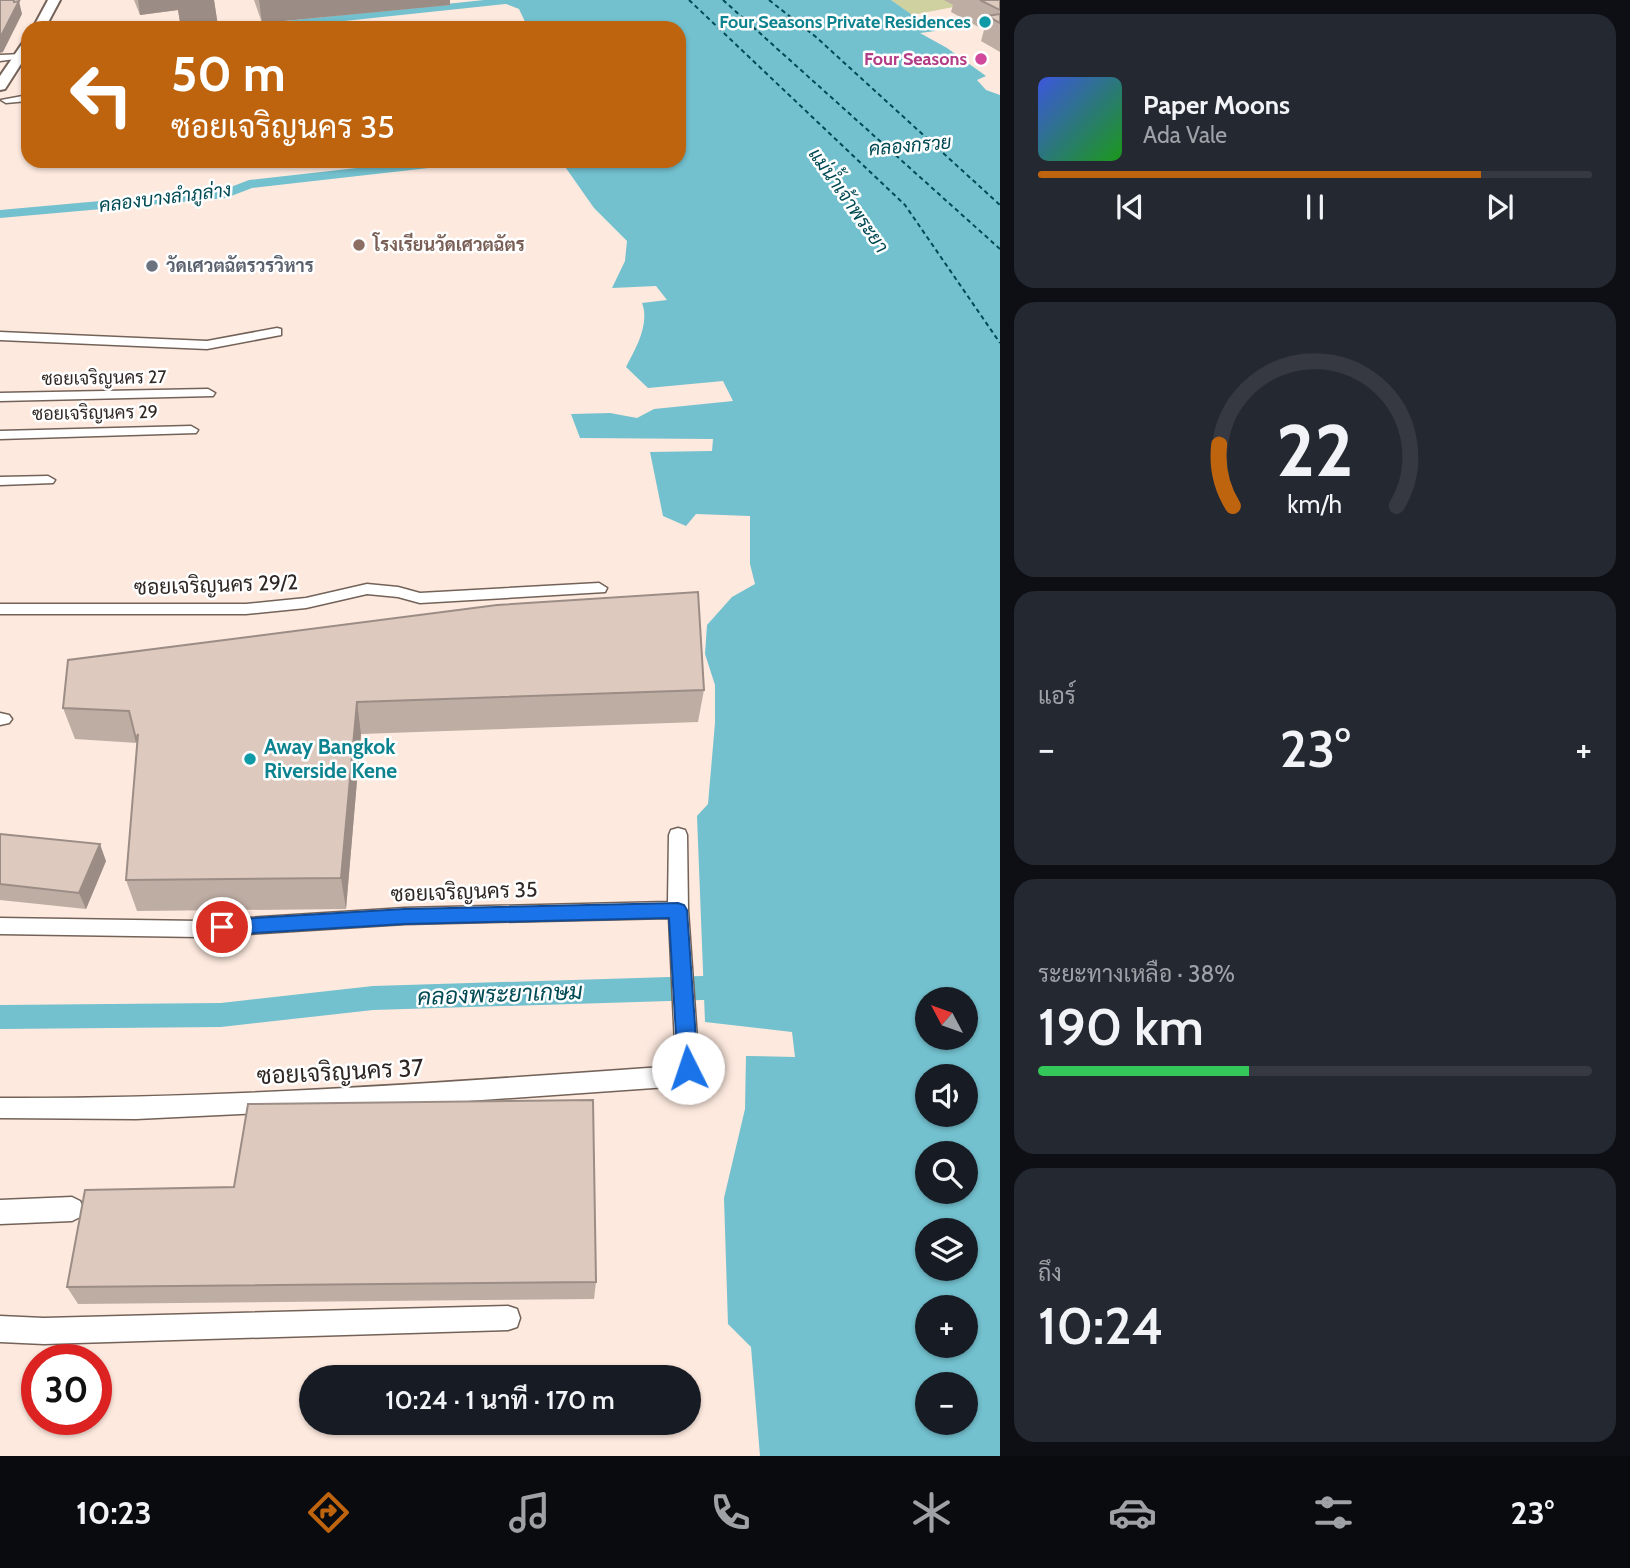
<!DOCTYPE html>
<html lang="th">
<meta charset="utf-8">
<style>
body{margin:0;font-family:Cabin,Sarabun,sans-serif;background:#242831;color:#f1f3f6;height:100vh;display:flex;flex-direction:column;font-size:26px;white-space:nowrap}
*{box-sizing:border-box;margin:0}
p{font-size:23px;color:#9ea1a6}
.icon{flex:none;width:38px;height:38px;fill:none;stroke:currentColor;stroke-width:2;stroke-linecap:round;stroke-linejoin:round}
.map{position:relative;flex:1;overflow:hidden}
.details{display:flex;flex-direction:column;gap:14px;padding:14px;background:#0d0f14;width:630px}
.details>*{flex:none}
.banner{position:absolute;left:21px;top:21px;width:665px;height:147px;border-radius:21px;box-shadow:0 2px 5px #0004;background:#bf640e;color:#fff;overflow:hidden}
.needle{width:46px;rotate:311deg}
.fabs{position:absolute;left:915px;top:987px;display:grid;gap:14px}
.fabs a{display:grid;place-items:center;width:63px;height:63px;border-radius:50%;background:#171b24;box-shadow:0 2px 5px #0004;font-size:35px}
.speed{position:absolute;left:21px;top:1344px;display:flex;gap:14px;font-size:35px;font-weight:700;text-align:center}
.speed>*{display:grid;place-content:center;width:91px;height:91px;border-radius:50%;background:#171b24;box-shadow:0 2px 5px #0004;line-height:1}
.speed .limit{border:10px solid #d22;background:#fff;color:#111}
.pin{position:absolute;display:grid;place-items:center;width:60px;height:60px;color:#fff;margin:-30px;border:4px solid #fff;border-radius:50%;box-shadow:0 2px 7px #0007}
.me{position:absolute;width:77px;margin:-38px;rotate:356deg;stroke-linejoin:round;filter:drop-shadow(0 0 5px #0008)}
.turn{display:flex;align-items:center;gap:24px;height:147px;padding:0 35px;font-size:32px}
.turn .icon{width:91px;height:91px;stroke-width:2.5}
.turn b{display:block;font-size:49px;line-height:60px}
.big{font-size:52px;font-weight:600;line-height:1.1}
.details .widget{flex:1;display:flex;flex-direction:column;justify-content:center;gap:10px;min-width:0;padding:0 24px;border-radius:21px;background:#242831}
.details .dial{align-items:center;gap:0}
.dial svg{height:182px;overflow:visible;fill:none;stroke:#363941;stroke-width:7;stroke-linecap:round;text-anchor:middle}
.dial text{fill:#f1f3f6;stroke:none}
.song{display:flex;align-items:center;gap:21px}
.cover{width:84px;height:84px;border-radius:10px;background:linear-gradient(135deg,hsl(230 70% 55%),hsl(120 70% 35%))}
.played{height:7px;border-radius:4px;background:linear-gradient(90deg,#bf640e 80%,#363941 80%)}
.keys{display:flex;justify-content:space-around;direction:ltr}
.heat{display:flex;justify-content:space-between;align-items:center;font-size:38px;direction:ltr}
.charge{height:10px;border-radius:5px;background:linear-gradient(90deg,#34c759 38%,#363941 0)}
.trip{position:absolute;left:299px;top:1365px;width:402px;height:70px;border-radius:35px;background:#171b24;box-shadow:0 2px 5px #0004;font-weight:600;line-height:70px;text-align:center}
.menu{display:flex;height:112px;justify-content:space-around;align-items:center;background:#090b0e;color:#9ea1a6}
.menu .icon{width:49px;height:49px}
.menu .active{color:#bf640e}
.menu b{font-size:32px;color:#f1f3f6}
main{display:flex;flex:1;min-height:0}
.map>svg:first-child{display:block}
.green{fill:#cfd1a1}
.water{fill:#73c0ce;fill-rule:evenodd}
.lines{fill:none;stroke-linecap:round;stroke-linejoin:round}
.canal{fill:#73c0ce;fill-rule:evenodd}
.ferry{stroke:#004a54;stroke-width:2;stroke-dasharray:4.5 3.5;stroke-linecap:butt}
.minor-casing{stroke:#736258;stroke-width:3}
.secondary-casing{stroke:#736258;stroke-width:4}
.minor{fill:#fff;fill-rule:evenodd}
.secondary{fill:#fff;fill-rule:evenodd}
.wall{fill:#beada3}
.shaded-wall{fill:#9b8d85}
.building{fill:#ddc9be;stroke:#9b8d85;stroke-width:2}
.route{fill:#1a73e8;stroke:#114b97;stroke-width:2}
.culture-dot{fill:#0f9aa8;stroke:#fff;stroke-width:2.5}
.hotel-dot{fill:#d1479c;stroke:#fff;stroke-width:2.5}
.education-dot{fill:#8d6e63;stroke:#fff;stroke-width:2.5}
.worship-dot{fill:#6b7280;stroke:#fff;stroke-width:2.5}
.labels{text-anchor:middle;stroke-width:5;stroke-linejoin:round;paint-order:stroke}
.far-culture-label{font-size:18px;font-weight:bold;fill:#0d838f;stroke:#fff;text-anchor:end}
.far-hotel-label{font-size:18px;font-weight:bold;fill:#b23c85;stroke:#fff;text-anchor:end}
.far-education-label{font-size:18px;font-weight:bold;fill:#785e54;stroke:#fff;text-anchor:start}
.far-worship-label{font-size:18px;font-weight:bold;fill:#5b616d;stroke:#fff;text-anchor:start}
.far-street-label{font-size:18px;fill:#2f2723;stroke:#fff}
.far-water-label{font-size:19px;font-style:italic;fill:#004a54;stroke:#fff}
.street-label{font-size:21px;fill:#2f2723;stroke:#fff}
.culture-label{font-size:21px;font-weight:bold;fill:#0d838f;stroke:#fff;text-anchor:start}
.water-label{font-size:23px;font-style:italic;fill:#004a54;stroke:#fff}
.near-street-label{font-size:24px;fill:#2f2723;stroke:#fff}
</style>
<main>
<div class="map">
<svg width="1000" height="1456" viewBox="0 0 1000 1456">
<rect width="100%" height="100%" fill="#fde9de"/>
<!-- green -->
<path class="green" d="M891,0H961L969,4L912,15Z"/>
<!-- water -->
<path class="water" d="M496,0H891L935,31L920,33L947,48L986,76L977,80L986,90L1000,95V1456H760L751,1347L728,1324L724,1198L745,1109L746,1056L795,1057L792,1032L705,1022L697,816L708,804L715,723V685L705,654L707,625L732,597L755,584L750,564V516L696,514L686,526L663,516L650,452L712,451L713,439L580,438L571,414L610,413L637,418L654,409L733,401L723,381L648,388L626,367C636,348 650,324 642,303L667,300L656,286L612,288L625,261L627,241L594,208L561,161H679V28H528L519,9ZM928,999H966V1038H928ZM966,1076V1115H928V1076ZM966,1153V1192H928V1153ZM928,1230H966V1269H928ZM928,1307H966V1346H928ZM966,1384V1423H928V1384Z"/>
<g class="lines">
<!-- canal -->
<g class="canal">
<path d="M484,0H520L515,3L278,28H240L246,25Z"/>
<path d="M419,161H462L455,165L252,188L226,198L0,218V210L223,190L249,180Z"/>
<path d="M734,975L744,979L748,987L744,995L734,999L373,1010L221,1027L0,1029V1005L221,1003L373,986Z"/>
</g>
<!-- ferry -->
<g class="ferry">
<path d="M689,0L905,205L1000,343"/>
<path d="M723,0L1000,249"/>
<path d="M769,0L816,37L1000,205"/>
</g>
<!-- minor casing -->
<g class="minor-casing">
<g id="minor">
<path d="M23,54V58L0,61V55Z"/>
<path d="M28,95V101L6,103L1,100Z"/>
<path d="M277,328L281,329V335L207,349L0,340V332L207,341Z"/>
<path d="M208,389L215,393L213,396L0,401V393Z"/>
<path d="M191,426L198,430L196,433L0,439V431Z"/>
<path d="M48,476L55,480L53,483L0,485V477Z"/>
<path d="M599,583L607,588L605,592L420,603L398,597L367,594L306,608L246,614H0V604H246L306,598L367,584L398,587L420,593Z"/>
<path d="M0,713L9,715L12,719L9,723L0,725Z"/>
<path d="M678,828L685,830L687,835L688,910L699,1068L690,1083L682,1086L383,1107L136,1119L0,1118V1098C226,1099 451,1082 676,1066L669,918L405,924L200,937L0,934V918L200,921L405,908L668,902L669,835L671,830Z"/>
<path d="M72,1197L80,1201L84,1209L80,1217L72,1221L0,1224V1200Z"/>
<path d="M508,1306L517,1309L520,1318L517,1327L508,1330L44,1344L0,1342V1316L44,1318Z"/>
</g>
</g>
<!-- secondary casing -->
<g class="secondary-casing">
<g id="secondary">
<path d="M48,0H60L45,28H33Z"/>
<path d="M28,40V53L5,89L0,90V76L24,41Z"/>
</g>
</g>
<!-- minor -->
<use href="#minor" class="minor"/>
<!-- secondary -->
<use href="#secondary" class="secondary"/>
</g>
<!-- wall -->
<g class="wall">
<path d="M134,0H214L218,26L206,28H181L178,10L140,15Z"/>
<path d="M254,0H450V5L262,23Z"/>
<path d="M944,0H1000V52L981,41L984,30L951,12L953,5Z"/>
<path d="M704,690L698,722L361,734L346,909L137,911L126,880L137,743L75,739L63,708Z"/>
<path d="M0,834L106,861L86,909L0,900Z"/>
<path d="M234,1187L596,1282L594,1299L78,1304L67,1287Z"/>
</g>
<!-- shaded-wall -->
<g class="shaded-wall">
<path d="M138,0H214L218,26L206,28H181L178,10L140,15Z"/>
<path d="M259,0H450V5L262,23Z"/>
<path d="M19,1L22,14L3,52L0,53V38Z"/>
<path d="M357,702L361,734L346,909L341,878Z"/>
<path d="M100,844L106,861L86,909L79,893Z"/>
</g>
<!-- building -->
<g class="building">
<path d="M0,0H14V2L19,1L0,38Z"/>
<path d="M980,0H1000V10Z"/>
<path d="M1000,14V23L987,16Z"/>
<path d="M698,592L704,690L357,702L341,878L126,880L138,734L136,739L129,711L63,708L68,660L497,605Z"/>
<path d="M0,834L100,844L79,893L0,884Z"/>
<path d="M593,1100L596,1282L67,1287L85,1190L234,1187L248,1104Z"/>
</g>
<!-- route -->
<path class="route" d="M678,903L684,905L687,910L698,1068L695,1075L688,1077L681,1075L678,1068L669,918L404,924L222,935L216,933L213,927L216,922L222,920L404,909Z"/>
<!-- markers -->
<g class="culture-dot">
<circle cx="985" cy="22" r="7"/>
<circle cx="250" cy="759" r="7"/>
</g>
<circle class="hotel-dot" cx="981" cy="59" r="7"/>
<circle class="education-dot" cx="359" cy="245" r="7"/>
<circle class="worship-dot" cx="152" cy="266" r="7"/>
<g class="labels">
<!-- far-culture labels -->
<g class="far-culture-label">
<text x="971" y="28">Four Seasons Private Residences</text>
</g>
<!-- far-hotel labels -->
<g class="far-hotel-label">
<text x="967" y="65">Four Seasons</text>
</g>
<!-- far-education labels -->
<g class="far-education-label">
<text x="373" y="251">โรงเรียนวัดเศวตฉัตร</text>
</g>
<!-- far-worship labels -->
<g class="far-worship-label">
<text x="166" y="272">วัดเศวตฉัตรวรวิหาร</text>
</g>
<!-- far-street labels -->
<g class="far-street-label">
<text transform="translate(104 378) rotate(-1)" y="6">ซอยเจริญนคร 27</text>
<text transform="translate(95 413) rotate(-1)" y="6">ซอยเจริญนคร 29</text>
</g>
<!-- far-water labels -->
<g class="far-water-label">
<text transform="translate(910 145) rotate(-5)" y="7">คลองกรวย</text>
<text transform="translate(165 197) rotate(-7)" y="7">คลองบางลำภูล่าง</text>
<text transform="translate(849 200) rotate(55)" y="7">แม่น้ำเจ้าพระยา</text>
</g>
<!-- street labels -->
<g class="street-label">
<text transform="translate(216 585) rotate(-2)" y="7">ซอยเจริญนคร 29/2</text>
<text transform="translate(464 892) rotate(-2)" y="7">ซอยเจริญนคร 35</text>
</g>
<!-- culture labels -->
<g class="culture-label">
<text x="264" y="754">Away Bangkok<tspan x="264" dy="24">Riverside Kene</tspan></text>
</g>
<!-- water labels -->
<g class="water-label">
<text transform="translate(500 994) rotate(-2)" y="8">คลองพระยาเกษม</text>
</g>
<!-- near-street labels -->
<g class="near-street-label">
<text transform="translate(340 1072) rotate(-3)" y="8">ซอยเจริญนคร 37</text>
</g>
</g>
</svg>
<div class="fabs">
<a><svg class="needle" viewBox="-14 -14 28 28"><path d="M0-13l5 13h-10z" fill="#e53935"/><path d="M0 13l5-13h-10z" fill="#9ea1a6"/></svg></a>
<a><svg class="icon" aria-label="sound" viewBox="0 0 24 24"><path d="M4 9h4l5-4v14l-5-4H4zM17 9q2 3 0 6"/></svg></a>
<a><svg class="icon" aria-label="search" viewBox="0 0 24 24"><circle cx="10" cy="10" r="6"/><path d="M15 15l6 6"/></svg></a>
<a><svg class="icon" aria-label="layers" viewBox="0 0 24 24"><path d="M12 4l9 5-9 5-9-5zM3 14l9 5 9-5"/></svg></a>
<a>+</a>
<a>−</a>
</div>
<div class="speed"><div class="limit">30</div></div>
<div class="pin" style="left:222px;top:927px;background:#d93025"><svg class="icon" aria-label="arrive" viewBox="0 0 24 24"><path d="M6 21V4h12l-3 4 3 4H6"/></svg></div>
<svg class="me" style="left:688px;top:1068px" viewBox="-20 -20 40 40"><circle r="19" fill="#fff"/><path d="M0-13L10 11 0 6-10 11z" fill="#1a73e8"/></svg>
<div class="trip">10:24 · 1 นาที · 170 m</div>
<div class="banner">
<div class="turn"><svg class="icon" aria-label="left" viewBox="0 0 24 24"><path d="M17 20v-9H6M10 6l-5 5 5 5"/></svg><div><b>50 m</b>ซอยเจริญนคร 35</div></div>
</div>
</div>
<section class="details">
<div class="widget">
<div class="song"><i class="cover"></i><div><b>Paper Moons</b><p>Ada Vale</p></div></div>
<div class="played"></div>
<div class="keys"><svg class="icon" aria-label="previous" viewBox="0 0 24 24"><path d="M18 5L8 12l10 7zM5 5v14"/></svg><svg class="icon" aria-label="pause" viewBox="0 0 24 24"><path d="M8 5v14M16 5v14"/></svg><svg class="icon" aria-label="next" viewBox="0 0 24 24"><path d="M6 5l10 7-10 7zM19 5v14"/></svg></div>
</div>
<div class="widget dial"><svg viewBox="0 0 100 80">
<path d="M14 69A42 42 0 1 1 86 69"/>
<path d="M14 69A42 42 0 0 1 8 42" stroke="#bf640e"/>
<text x="50" y="56" font-size="32" font-weight="700">22</text>
<text x="50" y="72" font-size="11">km/h</text>
</svg></div>
<div class="widget"><p>แอร์</p>
<div class="heat"><a>−</a><b class="big">23°</b><a>+</a></div>
</div>
<div class="widget"><p>ระยะทางเหลือ · 38%</p><b class="big">190 km</b><div class="charge"></div></div>
<div class="widget"><p>ถึง</p><b class="big">10:24</b></div>
</section>
</main>
<nav class="menu">
<b>10:23</b>
<svg class="icon active" aria-label="directions" viewBox="0 0 24 24"><path d="M12 3l9 9-9 9-9-9zM9 14v-3h6M13 9l2 2-2 2"/></svg>
<svg class="icon" aria-label="music" viewBox="0 0 24 24"><path d="M9 18V5l10-2v13"/><circle cx="6" cy="18" r="3"/><circle cx="16" cy="16" r="3"/></svg>
<svg class="icon" aria-label="phone" viewBox="0 0 24 24"><path d="M5 4h4l2 5-3 2q2 4 5 5l2-3 5 2v4C11 20 4 13 5 4z"/></svg>
<svg class="icon" aria-label="climate" viewBox="0 0 24 24"><path d="M12 3v18M4 7l16 10M4 17L20 7"/></svg>
<svg class="icon" aria-label="car" viewBox="0 0 24 24"><path d="M5 17H2v-5l4-1 3-4h7l3 4 3 1v5h-3M9 17h6M6 11h13"/><circle cx="7" cy="17" r="2"/><circle cx="17" cy="17" r="2"/></svg>
<svg class="icon" aria-label="filters" viewBox="0 0 24 24"><path d="M4 7h16M4 17h16"/><circle cx="9" cy="7" r="2"/><circle cx="15" cy="17" r="2"/></svg>
<b>23°</b>
</nav>
